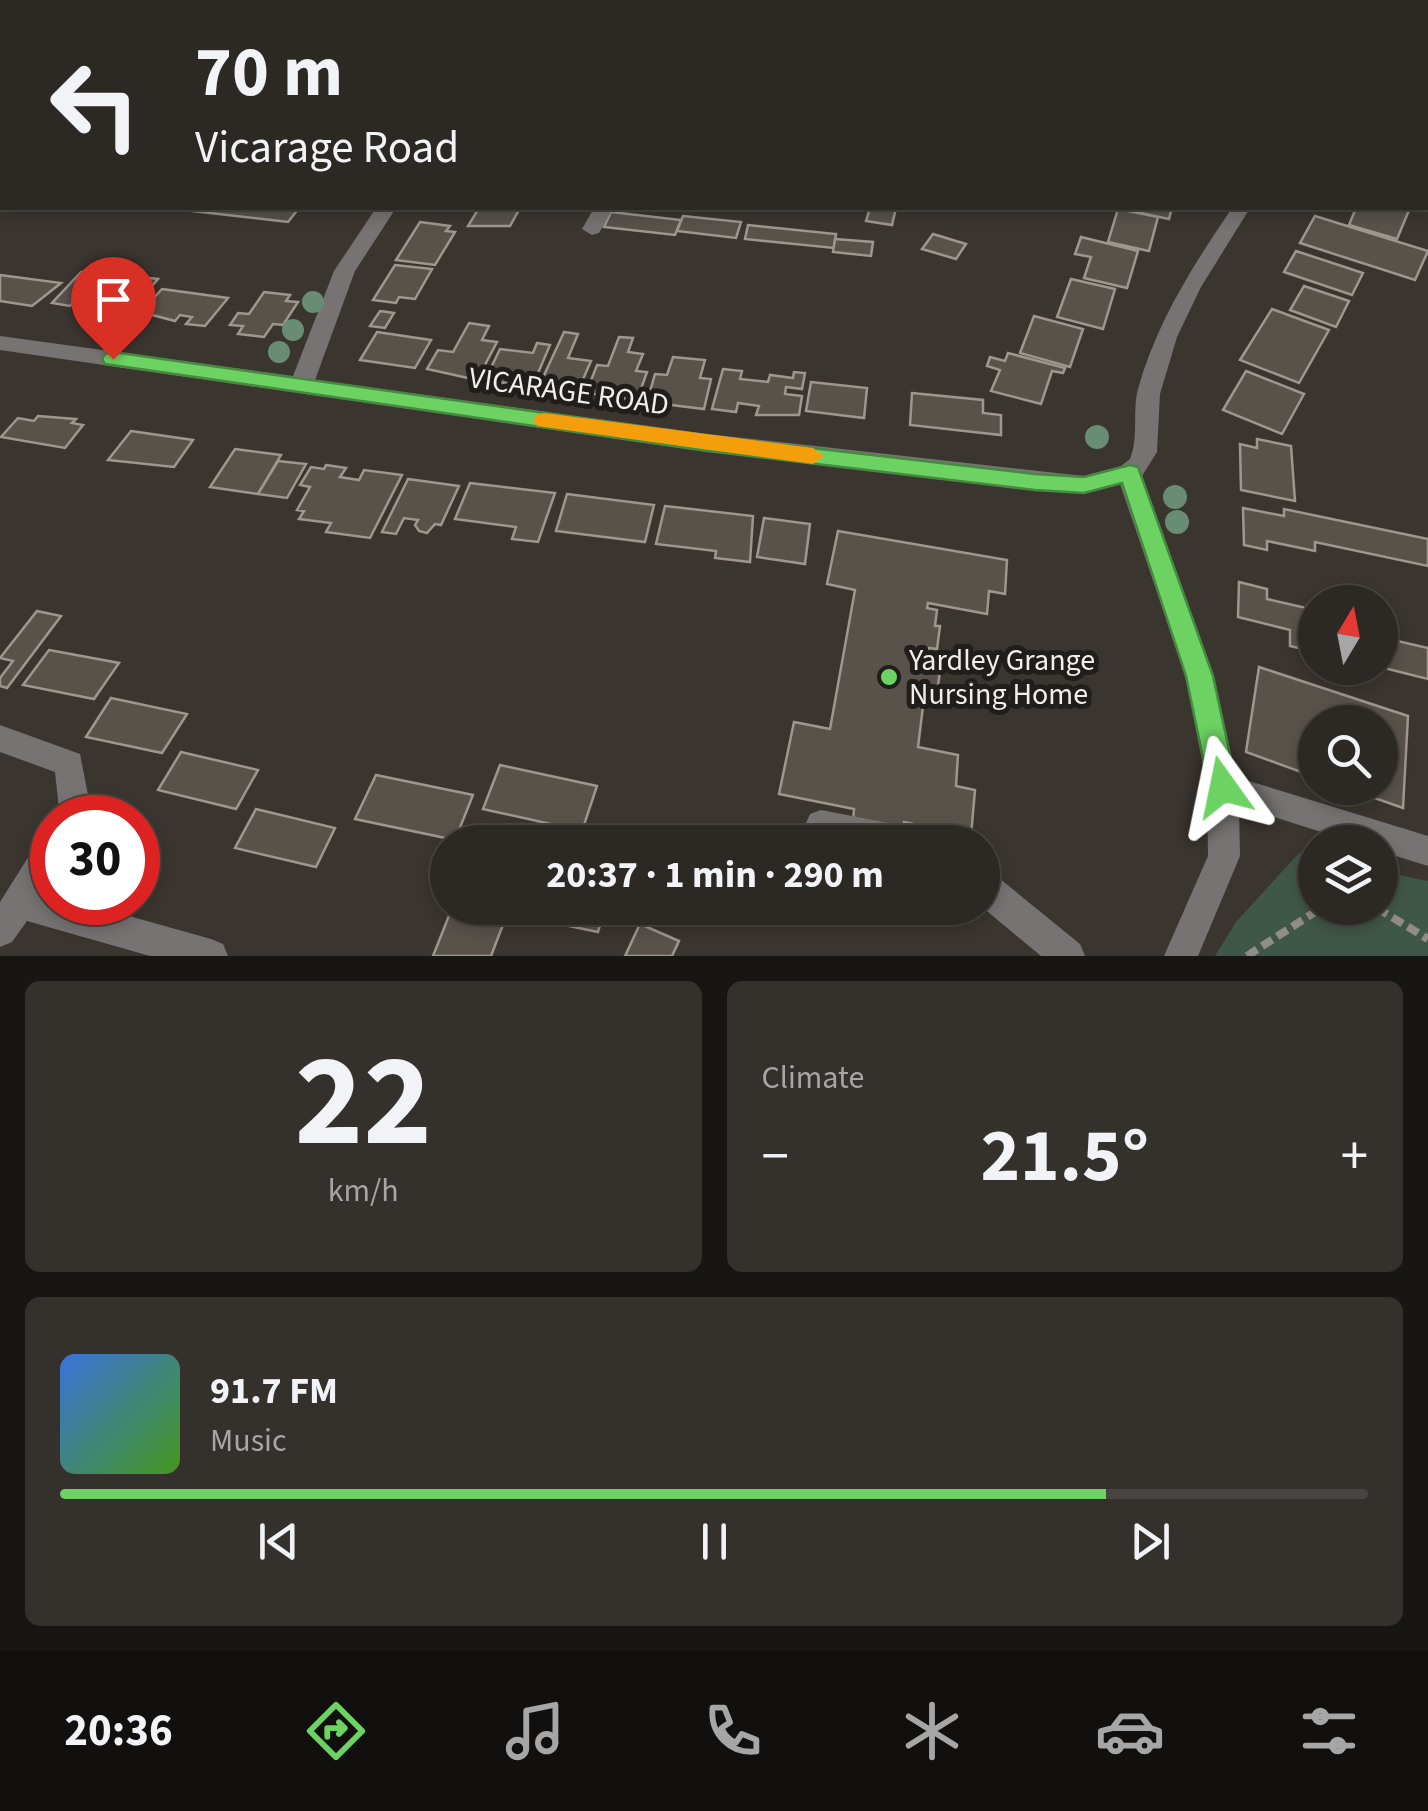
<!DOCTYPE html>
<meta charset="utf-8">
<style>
body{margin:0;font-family:"Source Sans 3",sans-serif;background:#34302b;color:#f1f3f6;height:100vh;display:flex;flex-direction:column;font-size:38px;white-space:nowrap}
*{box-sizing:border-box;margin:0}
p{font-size:32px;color:#a6a6a6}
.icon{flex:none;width:55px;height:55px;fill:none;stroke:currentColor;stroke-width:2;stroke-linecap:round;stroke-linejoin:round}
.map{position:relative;height:956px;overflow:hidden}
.side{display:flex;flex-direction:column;gap:25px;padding:25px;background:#181613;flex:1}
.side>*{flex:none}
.banner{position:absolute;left:0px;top:0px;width:1430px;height:210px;box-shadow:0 5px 15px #0003,0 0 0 2px #484441;background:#2c2823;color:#f1f3f6;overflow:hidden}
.needle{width:65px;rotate:10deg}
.buttons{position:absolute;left:1298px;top:585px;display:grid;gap:20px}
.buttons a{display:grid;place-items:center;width:100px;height:100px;border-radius:50%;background:#2c2823;box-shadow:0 5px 15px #0003,0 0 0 2px #484441;font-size:50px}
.speed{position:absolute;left:30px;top:795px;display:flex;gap:20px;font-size:50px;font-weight:700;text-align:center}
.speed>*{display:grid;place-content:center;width:130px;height:130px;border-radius:50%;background:#2c2823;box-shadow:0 5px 15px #0003,0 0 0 2px #484441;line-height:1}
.speed .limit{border:15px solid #d22;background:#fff;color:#111}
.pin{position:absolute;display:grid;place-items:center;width:85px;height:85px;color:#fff;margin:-102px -42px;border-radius:50% 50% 50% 0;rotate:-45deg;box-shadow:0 0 10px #0007}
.pin .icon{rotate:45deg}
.me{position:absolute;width:110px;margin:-55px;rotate:348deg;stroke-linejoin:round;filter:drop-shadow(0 0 8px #0008)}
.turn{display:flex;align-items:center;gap:35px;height:210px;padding:0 30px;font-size:45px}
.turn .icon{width:130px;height:130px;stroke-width:2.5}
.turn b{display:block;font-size:70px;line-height:85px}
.big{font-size:75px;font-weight:700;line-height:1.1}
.side .tile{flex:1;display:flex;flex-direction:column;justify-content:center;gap:15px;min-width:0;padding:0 35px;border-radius:15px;background:#34302b}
.side .dial{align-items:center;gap:0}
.dial b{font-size:130px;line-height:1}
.song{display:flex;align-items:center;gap:30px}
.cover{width:120px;height:120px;border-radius:15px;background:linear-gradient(135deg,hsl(220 70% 55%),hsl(100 70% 35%))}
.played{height:10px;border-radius:5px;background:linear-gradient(90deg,#6cd362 80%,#484441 80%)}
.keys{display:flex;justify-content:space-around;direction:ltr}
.heat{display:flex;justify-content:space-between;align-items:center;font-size:55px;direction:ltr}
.side .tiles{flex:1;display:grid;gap:25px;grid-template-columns:1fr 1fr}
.tile:last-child{grid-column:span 2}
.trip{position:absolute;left:430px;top:825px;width:570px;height:100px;border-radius:50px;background:#2c2823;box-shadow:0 5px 15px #0003,0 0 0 2px #484441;font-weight:700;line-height:100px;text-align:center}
.menu{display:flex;height:160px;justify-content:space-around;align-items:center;background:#12100e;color:#a6a6a6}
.menu .icon{width:70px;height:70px}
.menu .selected{color:#6cd362}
.menu b{font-size:45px;color:#f1f3f6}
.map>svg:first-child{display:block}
.green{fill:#3f5749}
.building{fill:#58524b;stroke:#9e968f;stroke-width:2.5}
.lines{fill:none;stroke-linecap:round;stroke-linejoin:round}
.path-far1{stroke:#918c87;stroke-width:5;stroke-dasharray:8 4;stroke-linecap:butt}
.path{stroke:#918c87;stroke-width:8;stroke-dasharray:12 6;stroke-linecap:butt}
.minor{fill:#777373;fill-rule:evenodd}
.tree{fill:#688c75}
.route{fill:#6cd362;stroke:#468940;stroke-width:2.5}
.slow{fill:#f59e0b}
.poi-dot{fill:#6cd362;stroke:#201d1b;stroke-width:4}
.labels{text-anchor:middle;stroke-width:10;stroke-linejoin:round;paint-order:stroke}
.street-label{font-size:30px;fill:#f2eeea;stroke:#201d1b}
.poi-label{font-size:30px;fill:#f2eeea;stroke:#201d1b;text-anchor:start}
</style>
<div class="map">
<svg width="1428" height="956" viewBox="0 0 1428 956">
<rect width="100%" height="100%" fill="#3b352f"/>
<!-- green -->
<path class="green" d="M1299,853L1315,857V908H1380V871L1428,881V956H1215L1236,922Z"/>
<!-- building -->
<g class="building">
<path d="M166,208H299L288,222Z"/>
<path d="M479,208H520L510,226H468Z"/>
<path d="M870,208H896L892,225L866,221Z"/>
<path d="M1132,208H1172L1169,219L1131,211Z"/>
<path d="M1356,208H1410L1397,239L1349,225Z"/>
<path d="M1118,209L1158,217L1149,251L1108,242Z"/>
<path d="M611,212L681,220L675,235L604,227Z"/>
<path d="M683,216L741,222L736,238L677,231Z"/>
<path d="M1315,216L1428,251L1415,280L1300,243Z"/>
<path d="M420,222L450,226L446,231L455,232L435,265L396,260Z"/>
<path d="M748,225L836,234L834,248L745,239Z"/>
<path d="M933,234L966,244L956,259L922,249Z"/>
<path d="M1081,237L1138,251L1127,288L1084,278L1091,257L1075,254Z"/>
<path d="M835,239L873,242L871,256L833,252Z"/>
<path d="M1296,251L1363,273L1352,295L1284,272Z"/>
<path d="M395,265L432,269L415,299L399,297L396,303L373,300Z"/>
<path d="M81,272L98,274L92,280L113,283L121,275L158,279L132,309L113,307L110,311L74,302L70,306L52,303Z"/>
<path d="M0,275L61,283L32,306L0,301Z"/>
<path d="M1071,279L1115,289L1103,329L1057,317Z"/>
<path d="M1304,286L1349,301L1336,327L1290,310Z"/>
<path d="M162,289L228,298L205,326L186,324L192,317L180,315L175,321L141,312Z"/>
<path d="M264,292L290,295L286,301L298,302L283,325L273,324L264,337L238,334L243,326L230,325L238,313L249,314Z"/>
<path d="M1272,309L1329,330L1299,383L1240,360Z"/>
<path d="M380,311L394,313L385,328L370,326Z"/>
<path d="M1034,316L1083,329L1070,367L1020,353Z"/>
<path d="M469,323L489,326L482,340L497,342L477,380L427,369L438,350L453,352Z"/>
<path d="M377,332L431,340L415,368L360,360Z"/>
<path d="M564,332L578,334L568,358L591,361L577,393L540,384Z"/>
<path d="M619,337L633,338L628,352L643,354L636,371L647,372L637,400L586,393L597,365L608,366Z"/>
<path d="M537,343L550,345L532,387L485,380L500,349L533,353Z"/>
<path d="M1008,353L1065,368L1063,373L1052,371L1041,404L991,391L1000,370L987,366L990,357L1005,361Z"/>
<path d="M673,357L705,360L700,378L711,379L704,409L647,402L655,374L667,375Z"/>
<path d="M723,369L742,371L740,379L768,382L770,375L793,378L794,372L805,373L802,389L786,387L785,394L802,396L799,415H756L759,406L738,403L736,412L712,409Z"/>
<path d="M1246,371L1304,394L1282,434L1223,410Z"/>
<path d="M811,382L867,388L864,418L806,411Z"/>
<path d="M912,393L983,400V413L1001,415V435L910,425Z"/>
<path d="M38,416L76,419L72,423L83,425L65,448L1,437L18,418L34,421Z"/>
<path d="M131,431L193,440L174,467L108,460Z"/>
<path d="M1257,439L1291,446L1295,501L1241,490L1240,444L1257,448Z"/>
<path d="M235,449L281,455L258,494L210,487Z"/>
<path d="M278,461L306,464L287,498L258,494Z"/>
<path d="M326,465L346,468L340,477L359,480L364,470L402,475L370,538L326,532L331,523L299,519L304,511L297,510L310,487L300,485L311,467L324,469Z"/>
<path d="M408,479L459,486L441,525L435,524L427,533L419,531L415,525L418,520L404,518L396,534L382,532Z"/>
<path d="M470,483L555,493L538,542L512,539L516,527L455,519Z"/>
<path d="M567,494L654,505L645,542L556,531Z"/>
<path d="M665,506L753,516L750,562L715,558L716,551L656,544Z"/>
<path d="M1243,508L1284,516V509L1428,539V566L1315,542V551L1267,541V550L1244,545Z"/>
<path d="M764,518L810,524L805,564L757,557Z"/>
<path d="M838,531L1007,560L1005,594L989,591L987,614L928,603L927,608L937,610L935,626H940L937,649L929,648L928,661L941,664L937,693L925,690L918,747L958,755L956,786L975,790L971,836L904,822L903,832L853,821L854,809L779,794L794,722L830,729L855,590L827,584Z"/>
<path d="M1239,582L1267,589V599L1315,610V652L1290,646V630L1238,617Z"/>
<path d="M37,611L61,616L7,688L0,686V678L13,661L0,658Z"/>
<path d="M1380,637L1428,648V679L1380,667Z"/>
<path d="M49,650L119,663L94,699L23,685Z"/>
<path d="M1259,667L1408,716L1403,808L1346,788H1380V722H1315V777L1246,752Z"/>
<path d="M111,698L187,714L162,753L86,737Z"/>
<path d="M181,752L258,770L236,809L158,790Z"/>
<path d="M500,765L597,786L582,831L483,809Z"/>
<path d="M376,775L473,795L455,840L355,819Z"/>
<path d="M256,809L335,828L316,867L235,848Z"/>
<path d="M452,908L509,909L491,956H433Z"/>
<path d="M549,908H605L598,932L545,921Z"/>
<path d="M640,924L679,941L672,956H625Z"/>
</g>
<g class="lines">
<!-- path-far1 -->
<path class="path-far1" d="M1389,2L1394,0"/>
<!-- path -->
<g class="path">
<path d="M1377,908L1428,939"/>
<path d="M1247,956L1321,908"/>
</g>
<!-- minor -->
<g class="minor">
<path d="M904,0H920L921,2H906Z"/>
<path d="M2,39V49L0,50V40Z"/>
<path d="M376,208H396L355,271L315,380L708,434L1084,476L1121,466L1130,459C1139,437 1132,411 1138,389C1157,321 1193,266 1232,208H1250L1201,287L1177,337L1160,394L1157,452L1142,476L1214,676L1236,777L1428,836V866L1380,851V842H1353L1239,806L1240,856L1198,956H1164L1208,856L1207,787L1186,676L1120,484L1084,494L708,452L0,350V336L293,376L334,271Z"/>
<path d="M594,208H613L599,233L592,235L582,229Z"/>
<path d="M0,725L80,754L91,810L88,818H55L59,809L55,772L0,752Z"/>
<path d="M821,810L909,827L920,831L925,842L821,840L810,836L805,825L810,814Z"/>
<path d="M52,833V878L44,893L52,895V902H79L211,939L223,944L228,956H150L27,921L12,942L0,947V902L41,837Z"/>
<path d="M982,869L994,874L1080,944L1085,956H1041L982,907Z"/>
</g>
</g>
<!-- trees -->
<g class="tree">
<circle cx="313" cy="302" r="11"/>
<circle cx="293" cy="330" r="11"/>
<circle cx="279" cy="352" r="11"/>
<circle cx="1097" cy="437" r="12"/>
<circle cx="1175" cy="497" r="12"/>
<circle cx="1177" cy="522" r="12"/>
</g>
<!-- route -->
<path class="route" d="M113,352L708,436L1035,474L1084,477L1130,465L1138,467L1213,676L1237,787L1233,796L1223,800L1213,796L1209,787L1186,676L1122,483L1084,493L1035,490L708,451L105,364L102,359L105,354Z"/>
<!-- slow -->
<path class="slow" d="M544,413L813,448L824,456L813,464L537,426L533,420L537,415Z"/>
<!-- markers -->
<circle class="poi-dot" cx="889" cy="677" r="10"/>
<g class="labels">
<!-- street labels -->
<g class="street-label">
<text transform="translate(569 391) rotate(8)" y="10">VICARAGE ROAD</text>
</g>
<!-- poi labels -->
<g class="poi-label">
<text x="909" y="670">Yardley Grange<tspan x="909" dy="34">Nursing Home</tspan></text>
</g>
</g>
</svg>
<div class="buttons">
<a><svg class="needle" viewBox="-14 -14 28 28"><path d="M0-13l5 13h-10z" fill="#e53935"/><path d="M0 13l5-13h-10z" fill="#a6a6a6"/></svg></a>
<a><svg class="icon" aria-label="search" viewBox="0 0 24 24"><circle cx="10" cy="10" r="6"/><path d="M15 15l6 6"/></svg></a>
<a><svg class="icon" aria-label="layers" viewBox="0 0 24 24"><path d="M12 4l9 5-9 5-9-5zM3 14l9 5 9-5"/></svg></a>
</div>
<div class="speed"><div class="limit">30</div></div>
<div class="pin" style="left:113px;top:359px;background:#d93025"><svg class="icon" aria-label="arrive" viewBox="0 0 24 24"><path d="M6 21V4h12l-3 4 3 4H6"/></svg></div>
<svg class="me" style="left:1223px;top:787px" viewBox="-20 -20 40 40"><path d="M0-17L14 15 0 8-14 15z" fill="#6cd362" stroke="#fff" stroke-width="4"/></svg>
<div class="trip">20:37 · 1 min · 290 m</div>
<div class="banner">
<div class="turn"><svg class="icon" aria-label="left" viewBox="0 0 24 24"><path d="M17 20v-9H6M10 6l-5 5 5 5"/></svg><div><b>70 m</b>Vicarage Road</div></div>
</div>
</div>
<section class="side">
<div class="tiles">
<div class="tile dial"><b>22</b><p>km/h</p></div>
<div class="tile"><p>Climate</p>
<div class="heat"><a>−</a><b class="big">21.5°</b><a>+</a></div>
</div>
<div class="tile">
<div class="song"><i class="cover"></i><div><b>91.7 FM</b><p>Music</p></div></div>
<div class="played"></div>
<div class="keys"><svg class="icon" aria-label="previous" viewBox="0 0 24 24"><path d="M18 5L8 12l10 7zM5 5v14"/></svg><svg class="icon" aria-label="pause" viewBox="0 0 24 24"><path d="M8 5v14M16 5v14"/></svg><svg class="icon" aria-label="next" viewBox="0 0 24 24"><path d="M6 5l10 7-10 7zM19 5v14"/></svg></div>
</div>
</div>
</section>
<nav class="menu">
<b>20:36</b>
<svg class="icon selected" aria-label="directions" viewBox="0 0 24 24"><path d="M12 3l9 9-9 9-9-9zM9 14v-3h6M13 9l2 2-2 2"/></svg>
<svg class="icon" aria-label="music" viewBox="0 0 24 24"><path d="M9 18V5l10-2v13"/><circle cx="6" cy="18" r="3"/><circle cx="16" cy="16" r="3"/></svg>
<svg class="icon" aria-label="phone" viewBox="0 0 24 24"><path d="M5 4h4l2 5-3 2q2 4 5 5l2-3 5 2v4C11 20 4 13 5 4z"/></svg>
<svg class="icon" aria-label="climate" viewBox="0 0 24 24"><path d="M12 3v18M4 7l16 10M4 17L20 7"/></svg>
<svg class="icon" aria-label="car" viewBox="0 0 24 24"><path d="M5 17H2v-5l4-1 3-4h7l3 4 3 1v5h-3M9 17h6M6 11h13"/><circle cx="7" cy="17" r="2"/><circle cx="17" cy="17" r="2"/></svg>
<svg class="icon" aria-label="filters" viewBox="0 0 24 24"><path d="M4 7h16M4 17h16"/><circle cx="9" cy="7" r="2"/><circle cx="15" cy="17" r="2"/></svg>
</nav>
